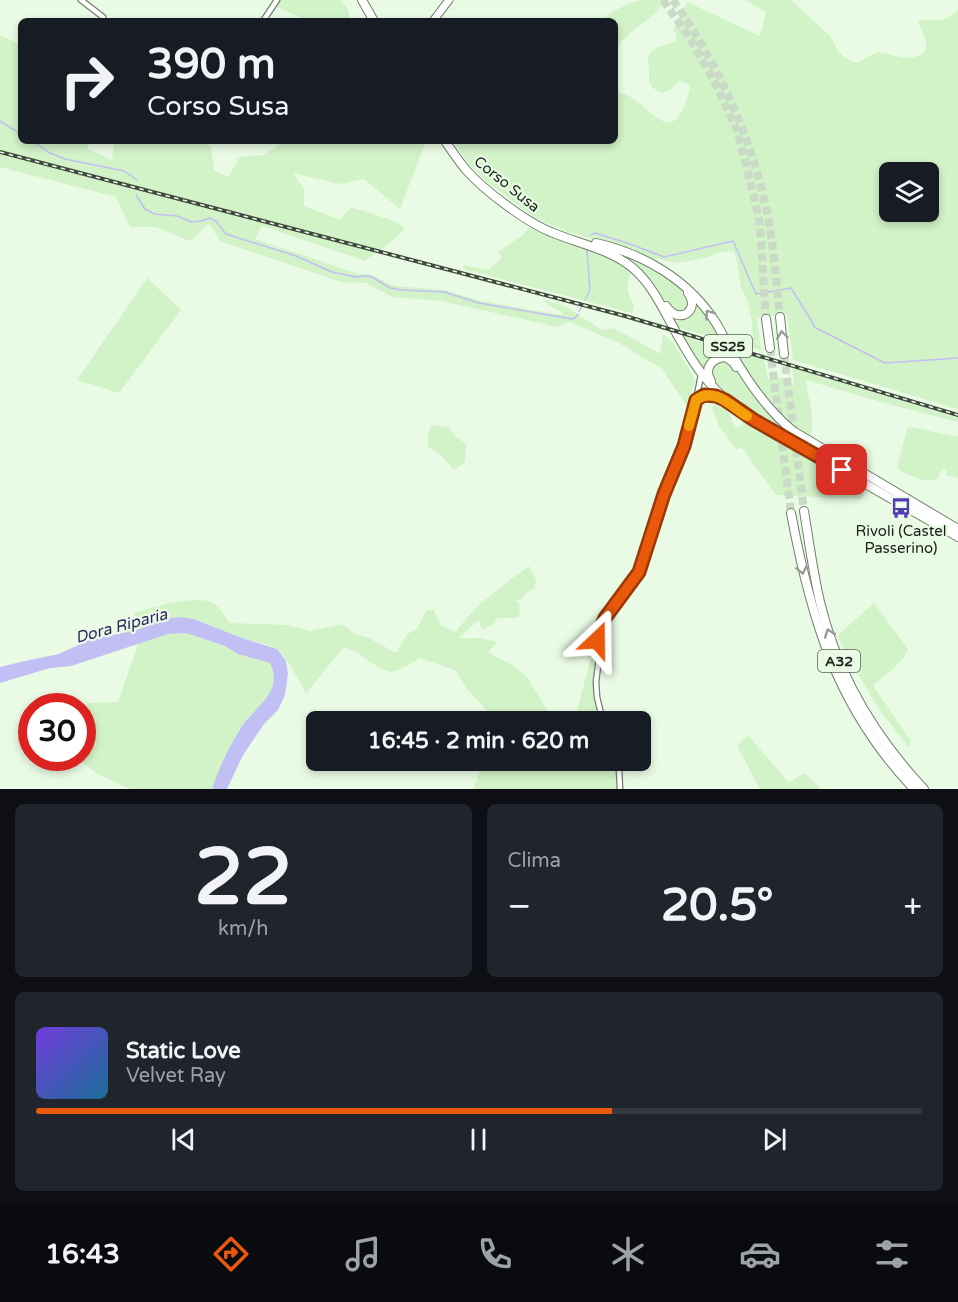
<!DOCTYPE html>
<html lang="it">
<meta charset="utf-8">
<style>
body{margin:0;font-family:"Varela Round",sans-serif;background:#20242c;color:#f1f3f6;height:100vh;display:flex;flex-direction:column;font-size:22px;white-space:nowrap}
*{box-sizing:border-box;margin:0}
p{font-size:20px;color:#9ea1a6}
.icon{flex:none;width:33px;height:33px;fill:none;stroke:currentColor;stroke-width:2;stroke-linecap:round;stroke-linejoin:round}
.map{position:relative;height:789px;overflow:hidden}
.panel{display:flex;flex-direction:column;gap:15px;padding:15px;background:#0d0f14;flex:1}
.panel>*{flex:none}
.hud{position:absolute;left:18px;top:18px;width:600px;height:126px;border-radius:9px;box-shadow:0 3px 9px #0003;background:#171b24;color:#f1f3f6;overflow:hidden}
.controls{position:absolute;left:879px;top:162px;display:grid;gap:12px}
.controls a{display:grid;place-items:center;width:60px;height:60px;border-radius:9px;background:#171b24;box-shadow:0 3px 9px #0003;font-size:30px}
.speed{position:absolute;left:18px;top:693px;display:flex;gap:12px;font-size:30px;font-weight:700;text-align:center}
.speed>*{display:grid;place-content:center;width:78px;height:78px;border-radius:50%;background:#171b24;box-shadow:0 3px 9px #0003;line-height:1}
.speed .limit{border:9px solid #d22;background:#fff;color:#111}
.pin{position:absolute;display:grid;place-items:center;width:51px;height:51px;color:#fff;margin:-26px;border-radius:12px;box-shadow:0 3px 9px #0006}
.me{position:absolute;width:66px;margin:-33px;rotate:23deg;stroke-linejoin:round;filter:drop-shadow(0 0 4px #0008)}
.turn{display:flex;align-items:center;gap:21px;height:126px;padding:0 30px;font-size:27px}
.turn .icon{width:78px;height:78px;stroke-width:2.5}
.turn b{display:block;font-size:42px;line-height:51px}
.big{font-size:45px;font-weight:700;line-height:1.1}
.panel .widget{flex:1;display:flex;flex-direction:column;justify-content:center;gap:9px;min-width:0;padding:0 21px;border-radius:9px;background:#20242c}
.panel .dial{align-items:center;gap:0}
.dial b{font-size:78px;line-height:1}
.song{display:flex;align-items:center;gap:18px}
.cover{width:72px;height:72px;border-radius:9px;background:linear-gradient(135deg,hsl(260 70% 55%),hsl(200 70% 35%))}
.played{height:6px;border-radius:3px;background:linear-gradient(90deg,#ea580c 65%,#363941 65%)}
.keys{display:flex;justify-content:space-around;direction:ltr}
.heat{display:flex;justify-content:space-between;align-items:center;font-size:33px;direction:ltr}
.panel .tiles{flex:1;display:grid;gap:15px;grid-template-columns:1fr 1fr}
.widget:last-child{grid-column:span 2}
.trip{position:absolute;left:306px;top:711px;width:345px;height:60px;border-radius:9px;background:#171b24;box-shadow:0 3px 9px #0003;font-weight:700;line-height:60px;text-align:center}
.menu{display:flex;height:96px;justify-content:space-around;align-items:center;background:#090b0e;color:#9ea1a6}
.menu .icon{width:42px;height:42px}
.menu .selected{color:#ea580c}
.menu b{font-size:27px;color:#f1f3f6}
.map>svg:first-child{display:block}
.green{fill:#d2f2c8;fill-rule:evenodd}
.water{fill:#c1bff4}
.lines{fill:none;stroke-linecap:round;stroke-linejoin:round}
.stream{stroke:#c1bff4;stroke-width:1.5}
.highway-tunnel{stroke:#cadac6;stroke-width:8;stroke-dasharray:8 4;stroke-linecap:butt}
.street-casing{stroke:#71816c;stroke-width:7}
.secondary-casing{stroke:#71816c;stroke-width:9}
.primary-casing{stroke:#71816c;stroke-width:10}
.highway-casing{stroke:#71816c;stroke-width:10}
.street{stroke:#fff;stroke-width:4.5}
.secondary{stroke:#fff;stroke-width:7}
.primary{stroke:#fff;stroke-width:8}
.highway{stroke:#fff;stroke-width:8}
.rail-casing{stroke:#40493e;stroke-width:4}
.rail{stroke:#e9fbe4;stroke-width:1.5;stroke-dasharray:4.5;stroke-linecap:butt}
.oneway{stroke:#989c98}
.route-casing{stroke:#983908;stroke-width:15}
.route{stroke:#ea580c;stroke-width:10}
.slow{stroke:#f59e0b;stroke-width:10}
.labels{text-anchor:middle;stroke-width:4.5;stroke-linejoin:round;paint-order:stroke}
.shield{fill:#e9fbe4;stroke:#596356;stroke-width:1.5}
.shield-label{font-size:14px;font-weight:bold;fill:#1b2219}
.street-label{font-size:15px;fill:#1b2219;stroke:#e9fbe4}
.poi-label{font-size:15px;fill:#1b2219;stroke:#e9fbe4}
.water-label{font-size:16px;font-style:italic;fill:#302663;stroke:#e9fbe4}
</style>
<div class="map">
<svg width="958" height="789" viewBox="0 0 958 789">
<rect width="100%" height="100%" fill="#e9fbe4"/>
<!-- green -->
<g class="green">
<path d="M280,0H340L347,7L351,21H308L275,6Z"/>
<path d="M640,0H665C656,17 638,25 625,38C621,41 618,46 615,49V21H603C612,9 627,5 640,0Z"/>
<path d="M745,0H791L830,36L838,51L845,58L857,63L877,52C893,54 905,62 920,55C925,52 927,49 926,43C925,35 920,28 918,21C925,18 931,21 939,20C946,20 953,14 958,10V409L793,360L787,314L757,318L761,350L734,343L735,339L751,343L753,342L752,321L747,299L741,287L737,262L734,252C725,250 718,253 710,256C694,261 673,266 658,258L653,260L637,252L565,231L534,217L486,181L468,163L453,141H615V92C646,91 672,164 690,87L687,83L680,81C676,84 670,91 665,92C659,93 651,88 649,82C649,82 649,73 649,72C649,64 645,56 653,50C659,46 669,44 676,41L677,34L673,31L687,2L760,36L766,12ZM890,172H928V212H890Z"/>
<path d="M0,35L21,45V141H88V149L112,160L114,141H203L211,147L214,170L228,177L240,157L263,155L279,145V141H426L400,209L364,179L340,184L293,173L304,189V206L340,220L351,207L397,222L405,229L387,245L365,261L262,226L255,239L359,274H369L394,286L444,290L481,301L561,315L563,313L548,305L544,300L565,306L602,330L614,328L660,354L663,334L672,341L695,379L688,408L662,369L619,343L569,322L558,327L441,301L392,297L366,283L341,282L220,241L209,224L190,241L156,227H130L116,197L0,167Z"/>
<path d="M529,227C552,240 576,244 600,253C612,257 622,264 632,272C624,282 628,295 634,306L632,313L463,269L464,265L488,270L502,258L498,252L523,235Z"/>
<path d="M631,257L659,271L687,295L689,298L688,309L679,314L668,306L653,283L628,261Z"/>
<path d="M147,278L181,310L119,393L77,380Z"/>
<path d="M693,298L711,320L722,340L676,327L670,314L680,319Z"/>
<path d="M682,336L727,350L732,359L719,356L706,376Z"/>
<path d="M733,350L764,359L768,379L783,378L785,385L794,384L792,368L958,418V422L881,402L806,380C808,401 816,416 810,438C777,416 754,384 733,350Z"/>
<path d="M722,360C737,363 745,390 759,400L791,435L785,434C760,419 728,402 711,378L712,365Z"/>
<path d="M719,400L729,408L727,410L736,428L743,425L741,417L867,489L861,499L776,495L742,448L736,449L719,426L712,407Z"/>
<path d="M431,425L449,427L453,434L466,444L465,462L454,470L441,455L428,447V435Z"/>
<path d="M910,427L958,437V478L946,475L947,470L942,469L938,478C925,484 912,476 900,471L897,467L907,429Z"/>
<path d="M529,566L536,580L535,588L527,592L520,600H515L519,603L520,613L518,618H497L494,624L482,630L479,620L458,638H479L498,642L488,652L512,665L527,677L554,721H493L492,716L467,689L455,670L420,658L405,667L391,672L381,669L357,653L344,647L306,693C300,683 286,656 278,650C272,645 251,641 242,638C203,623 182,606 140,629L134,613C150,608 200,593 214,604C220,608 225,617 229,623L287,625L310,631L342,624L355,634L369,638L394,652H397L407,634L416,630L427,610H434L441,626L456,632C475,604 502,586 529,566Z"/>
<path d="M874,603L908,649C905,662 883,676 873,686L911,741L908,747L877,706L857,672L837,636Z"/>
<path d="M186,633L225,646L238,654L270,663C273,671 275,677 273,686C269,700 251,713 242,726C230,745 219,767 212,789H130L96,773L77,758H82L83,720L87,703L118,702L139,642L168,634Z"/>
<path d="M592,654L599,658L596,686L603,721L574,722Z"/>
<path d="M748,735L789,783L804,773L821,789H760L737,746Z"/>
<path d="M484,761H616L619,789H473Z"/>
</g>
<!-- water -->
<path class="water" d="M178,617L194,619L242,638L277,649L286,661L288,674L285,695L278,710L264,724L243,755L227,789H212C219,767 230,745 242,726C251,713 269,700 273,685C275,677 273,670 270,663L238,654L225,646L186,633L168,634L71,666L50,668L0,683V667L25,661L59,654L89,640L140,629L153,622L164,619Z"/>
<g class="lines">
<!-- stream -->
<g class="stream">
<path d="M0,121L21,134"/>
<path d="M32,141L50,153L65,159L124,171L137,180"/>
<path d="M136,195L145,209L155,214L177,216L192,222L201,221L209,218L216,221L226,234L296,256L332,272L356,277L365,276L372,277L390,288L402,290L444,292L479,303L572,319L575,318L578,314"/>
<path d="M591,235L595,233L630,244L664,257L733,241L756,294L791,288L811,320L814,327L885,363L958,358"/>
<path d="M585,300L590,290L587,251"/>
<path d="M579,311L582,306"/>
</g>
<!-- highway-tunnel -->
<g class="highway-tunnel">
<path d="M663,0L689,37L712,77L737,130L754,196L760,225L766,319"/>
<path d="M673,0C717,63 750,132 766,208C774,244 776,281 780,317"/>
<path d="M770,348L791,513"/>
<path d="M784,354L804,511"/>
</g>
<!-- street casing -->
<g class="street-casing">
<g id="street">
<path d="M81,0L103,17"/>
<path d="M263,21L277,0"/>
<path d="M701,375L696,400C705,393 712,395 722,399"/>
<path d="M603,722L597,697L596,682L599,658L597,649L599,632L605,618L615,603L634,581L639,572L664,494L684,446L696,400"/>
<path d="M616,760L619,769L620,789"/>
</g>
</g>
<!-- secondary casing -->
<g class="secondary-casing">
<path id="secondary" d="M433,21L449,0"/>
</g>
<!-- primary casing -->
<g class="primary-casing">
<g id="primary">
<path d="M362,0L374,21"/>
<path d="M445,141C452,151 459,162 467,171C485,191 526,222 551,232C579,244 611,249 634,269C651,284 661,305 672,325C695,368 712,394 754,420L958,537"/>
<path d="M596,243C644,254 689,280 716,323C724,336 730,350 738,364C753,389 771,413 793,431L958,529"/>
<path d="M666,306C679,326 701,310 688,293"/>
<path d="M711,381C703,368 712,358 726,357L734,363L736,367"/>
</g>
</g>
<!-- highway casing -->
<g class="highway-casing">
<g id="highway">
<path d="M780,317L784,354"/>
<path d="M766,319L770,348"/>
<path d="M804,511C809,541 813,572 820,602C837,673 874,736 924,789"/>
<path d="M791,513C811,620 837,708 914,789"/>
</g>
</g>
<!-- street -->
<use href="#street" class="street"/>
<!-- secondary -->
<use href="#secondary" class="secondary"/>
<!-- primary -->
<use href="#primary" class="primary"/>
<!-- highway -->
<use href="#highway" class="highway"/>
<!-- rail casing -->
<g class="rail-casing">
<path id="rail" d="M0,152L625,316L958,415"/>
</g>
<!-- rail -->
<use href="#rail" class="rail"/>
</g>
<!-- one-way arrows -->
<defs><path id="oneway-chevron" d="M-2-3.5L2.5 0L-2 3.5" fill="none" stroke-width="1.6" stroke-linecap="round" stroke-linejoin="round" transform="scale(1.5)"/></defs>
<g class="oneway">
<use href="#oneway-chevron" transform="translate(709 314) rotate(-126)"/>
<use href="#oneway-chevron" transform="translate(782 335) rotate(-97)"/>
<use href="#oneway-chevron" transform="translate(802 570) rotate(78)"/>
<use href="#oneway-chevron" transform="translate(829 633) rotate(-109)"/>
</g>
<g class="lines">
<!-- route casing -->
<g class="route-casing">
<path id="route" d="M597,640L599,632L605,618L639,572L664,494L684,446L696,400L704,395L716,396L725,400L754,420L842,470"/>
</g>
<!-- route -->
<use href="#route" class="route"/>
<!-- slow -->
<path class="slow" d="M689,426L696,400C714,386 732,407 747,416"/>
</g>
<!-- icons -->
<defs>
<g id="bus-bare" transform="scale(1.62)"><path d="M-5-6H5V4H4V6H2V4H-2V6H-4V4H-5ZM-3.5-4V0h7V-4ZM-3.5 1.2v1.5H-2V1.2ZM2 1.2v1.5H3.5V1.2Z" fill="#543cb4" stroke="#e9fbe4" stroke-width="2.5" paint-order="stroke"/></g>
</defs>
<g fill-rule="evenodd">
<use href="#bus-bare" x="901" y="508"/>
</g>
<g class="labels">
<!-- shield labels -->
<g class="shield">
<rect x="704" y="335" width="48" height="22" rx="4.5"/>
<rect x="818" y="650" width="42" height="22" rx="4.5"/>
</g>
<g class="shield-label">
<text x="728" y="351">SS25</text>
<text x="839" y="666">A32</text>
</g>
<!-- street labels -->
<g class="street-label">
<text transform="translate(507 184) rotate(39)" y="5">Corso Susa</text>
</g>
<!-- poi labels -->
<g class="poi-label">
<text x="901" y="536">Rivoli (Castel<tspan x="901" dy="17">Passerino)</tspan></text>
</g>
<!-- water labels -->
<g class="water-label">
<text transform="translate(121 625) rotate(-15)" y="6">Dora Riparia</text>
</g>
</g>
</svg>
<div class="controls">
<a><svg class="icon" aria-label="layers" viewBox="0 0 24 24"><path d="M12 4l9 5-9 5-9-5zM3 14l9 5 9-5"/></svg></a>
</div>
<div class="speed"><div class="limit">30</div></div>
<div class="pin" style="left:842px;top:470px;background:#d93025"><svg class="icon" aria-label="arrive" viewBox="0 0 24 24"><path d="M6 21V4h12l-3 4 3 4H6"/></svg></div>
<svg class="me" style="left:597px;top:640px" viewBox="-20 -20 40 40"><path d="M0-17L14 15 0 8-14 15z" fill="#ea580c" stroke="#fff" stroke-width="4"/></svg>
<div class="trip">16:45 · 2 min · 620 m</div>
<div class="hud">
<div class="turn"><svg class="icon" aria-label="right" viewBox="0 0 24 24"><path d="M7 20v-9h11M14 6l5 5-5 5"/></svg><div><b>390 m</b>Corso Susa</div></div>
</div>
</div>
<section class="panel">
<div class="tiles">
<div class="widget dial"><b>22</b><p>km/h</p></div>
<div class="widget"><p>Clima</p>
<div class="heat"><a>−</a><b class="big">20.5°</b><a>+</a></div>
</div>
<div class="widget">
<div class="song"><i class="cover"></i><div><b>Static Love</b><p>Velvet Ray</p></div></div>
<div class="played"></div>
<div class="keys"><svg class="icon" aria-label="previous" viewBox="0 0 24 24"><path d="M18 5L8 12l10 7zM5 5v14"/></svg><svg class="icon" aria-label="pause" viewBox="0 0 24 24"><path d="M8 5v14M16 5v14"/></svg><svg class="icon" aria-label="next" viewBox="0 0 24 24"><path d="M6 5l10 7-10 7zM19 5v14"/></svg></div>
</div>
</div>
</section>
<nav class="menu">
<b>16:43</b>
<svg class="icon selected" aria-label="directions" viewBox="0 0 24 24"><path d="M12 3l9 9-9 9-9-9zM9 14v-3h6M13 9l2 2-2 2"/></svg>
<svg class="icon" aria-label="music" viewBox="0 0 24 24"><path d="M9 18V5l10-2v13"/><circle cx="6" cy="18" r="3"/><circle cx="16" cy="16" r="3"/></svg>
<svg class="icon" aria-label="phone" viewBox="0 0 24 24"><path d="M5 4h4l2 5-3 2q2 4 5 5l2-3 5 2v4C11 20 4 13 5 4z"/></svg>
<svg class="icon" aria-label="climate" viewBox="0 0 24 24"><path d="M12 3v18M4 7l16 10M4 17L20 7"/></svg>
<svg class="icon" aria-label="car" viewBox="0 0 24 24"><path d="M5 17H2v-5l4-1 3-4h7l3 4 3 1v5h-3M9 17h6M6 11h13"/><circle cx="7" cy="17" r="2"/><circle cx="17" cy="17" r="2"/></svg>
<svg class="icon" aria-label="filters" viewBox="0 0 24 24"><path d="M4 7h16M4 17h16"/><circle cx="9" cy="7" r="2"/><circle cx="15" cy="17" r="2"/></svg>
</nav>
